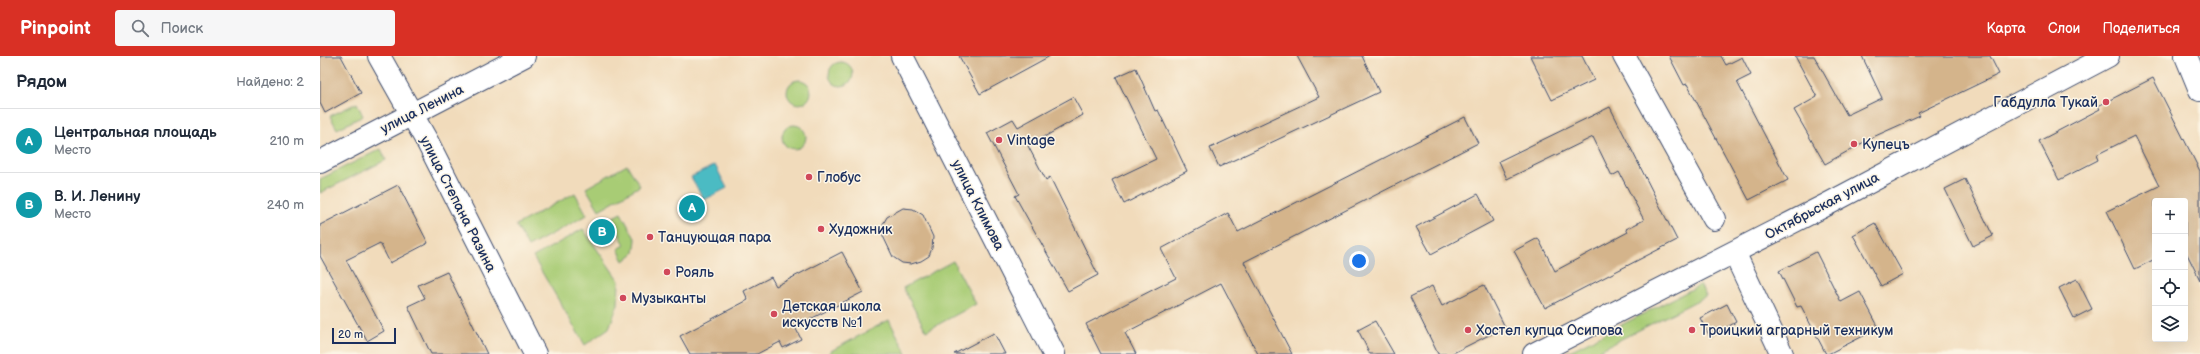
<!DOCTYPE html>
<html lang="ru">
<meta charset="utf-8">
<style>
:root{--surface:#fff;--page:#f6f6f7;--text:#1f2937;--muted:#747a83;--line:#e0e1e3;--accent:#d93025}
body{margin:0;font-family:"Balsamiq Sans",sans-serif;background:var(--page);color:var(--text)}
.controls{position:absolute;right:12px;bottom:12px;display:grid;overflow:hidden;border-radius:4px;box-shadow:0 4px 16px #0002}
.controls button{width:36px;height:36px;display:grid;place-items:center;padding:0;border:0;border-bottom:1px solid var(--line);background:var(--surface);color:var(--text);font:20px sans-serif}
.scale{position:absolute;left:12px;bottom:10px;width:64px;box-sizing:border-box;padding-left:4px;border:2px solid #1b2f5e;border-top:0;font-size:11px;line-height:14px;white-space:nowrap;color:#1b2f5e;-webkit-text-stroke:3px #fcf5e5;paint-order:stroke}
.you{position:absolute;left:1039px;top:205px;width:14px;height:14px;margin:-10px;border:3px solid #fff;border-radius:50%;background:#1a73e8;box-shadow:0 0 0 6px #1a73e833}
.badge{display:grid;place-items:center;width:26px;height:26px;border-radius:50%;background:var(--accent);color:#fff;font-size:13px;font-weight:700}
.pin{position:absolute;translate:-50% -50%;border:2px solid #fff;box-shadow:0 1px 4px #0006}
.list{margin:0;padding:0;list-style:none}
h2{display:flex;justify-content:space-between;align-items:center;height:52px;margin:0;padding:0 16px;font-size:17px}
h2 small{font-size:13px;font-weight:400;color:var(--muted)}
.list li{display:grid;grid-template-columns:26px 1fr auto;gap:12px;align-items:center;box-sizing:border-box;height:64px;padding:0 16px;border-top:1px solid var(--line)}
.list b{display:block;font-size:15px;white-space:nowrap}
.list p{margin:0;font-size:13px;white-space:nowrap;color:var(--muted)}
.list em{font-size:13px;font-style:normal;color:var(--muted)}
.icon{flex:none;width:22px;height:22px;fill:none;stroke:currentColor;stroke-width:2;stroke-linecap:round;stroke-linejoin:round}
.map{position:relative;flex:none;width:1880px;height:298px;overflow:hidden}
header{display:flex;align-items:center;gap:24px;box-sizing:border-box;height:56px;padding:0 20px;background:var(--accent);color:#fff}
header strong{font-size:19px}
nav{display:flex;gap:22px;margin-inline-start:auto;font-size:14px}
.search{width:280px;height:36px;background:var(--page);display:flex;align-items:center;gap:10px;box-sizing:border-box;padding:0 14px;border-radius:4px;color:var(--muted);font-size:15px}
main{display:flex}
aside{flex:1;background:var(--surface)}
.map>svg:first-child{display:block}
.green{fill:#a8cc75;stroke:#627e6a}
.water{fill:#4cbbc3;stroke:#347590}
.building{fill:#d4b48b}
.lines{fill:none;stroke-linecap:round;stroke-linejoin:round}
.minor-casing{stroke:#3b496c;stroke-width:24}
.minor{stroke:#fff;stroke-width:22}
.poi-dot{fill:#d1495b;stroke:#fcf5e5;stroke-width:1.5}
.labels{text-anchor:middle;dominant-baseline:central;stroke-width:3;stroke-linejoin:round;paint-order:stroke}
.poi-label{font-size:14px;fill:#1b2f5e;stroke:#fcf5e5;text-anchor:start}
.street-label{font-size:14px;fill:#1b2f5e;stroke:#fcf5e5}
</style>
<header>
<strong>Pinpoint</strong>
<div class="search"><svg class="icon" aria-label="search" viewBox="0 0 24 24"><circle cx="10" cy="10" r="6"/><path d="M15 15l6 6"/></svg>Поиск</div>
<nav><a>Карта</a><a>Слои</a><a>Поделиться</a></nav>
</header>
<main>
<aside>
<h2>Рядом<small>Найдено: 2</small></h2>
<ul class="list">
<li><span class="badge" style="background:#0f9aa8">A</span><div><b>Центральная площадь</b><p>Место</p></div><em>210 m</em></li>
<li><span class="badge" style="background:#0f9aa8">B</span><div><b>В. И. Ленину</b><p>Место</p></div><em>240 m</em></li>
</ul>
</aside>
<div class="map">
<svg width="1880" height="298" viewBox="0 0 1880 298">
<rect width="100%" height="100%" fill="#fcf5e5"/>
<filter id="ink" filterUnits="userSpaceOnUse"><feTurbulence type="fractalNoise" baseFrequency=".025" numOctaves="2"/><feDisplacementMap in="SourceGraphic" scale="8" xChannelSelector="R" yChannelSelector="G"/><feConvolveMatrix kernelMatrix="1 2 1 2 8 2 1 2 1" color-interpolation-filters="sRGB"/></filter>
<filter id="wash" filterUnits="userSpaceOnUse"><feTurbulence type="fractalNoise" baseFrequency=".012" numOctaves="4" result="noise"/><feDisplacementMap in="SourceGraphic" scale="16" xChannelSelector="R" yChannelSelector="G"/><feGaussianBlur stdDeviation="0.9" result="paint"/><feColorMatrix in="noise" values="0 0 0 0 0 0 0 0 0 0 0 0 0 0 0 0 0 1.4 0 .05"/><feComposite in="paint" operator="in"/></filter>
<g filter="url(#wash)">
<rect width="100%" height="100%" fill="#f1dbbb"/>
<path class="green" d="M509 18a12 12 0 1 1 24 0a12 12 0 1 1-24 0Z
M467 36a12 12 0 1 1 24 0a12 12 0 1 1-24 0Z
M37,47L43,60L17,73L10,60Z
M462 81a12 12 0 1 1 24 0a12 12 0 1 1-24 0Z
M61,93L66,104L0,137V123Z
M307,109L320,130L279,154L266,132Z
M255,137L267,159L208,191L196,169Z
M301,157L316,184L314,197L304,205L298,193L305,189L291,162Z
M263,173L299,225L298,248L289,272L265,289L213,201Z
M633,205L656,248L606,275L583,232Z
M1380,229L1386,240L1272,298H1244Z
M569,264L587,298H510L509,296Z"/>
<path class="water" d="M395,109L407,132L384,144L371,121Z"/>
<g id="blocks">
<path class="building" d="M0,0H21L41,37L5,57L0,47Z
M639,0H730L660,38Z
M977,0H1042L1059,36L899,111L890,92L999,41Z
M1210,0H1262L1274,24L1232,44Z
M1349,0H1401L1406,9L1422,1L1431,19L1417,26L1468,124L1429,144L1367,28L1364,29Z
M1475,0H1494L1527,59L1562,42L1542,0H1670L1679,18L1598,57L1600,60L1553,81L1505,108L1474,54L1497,41Z
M816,12L835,55L838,54L867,115L804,148L792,124L836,103L796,21Z
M1833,22L1880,115V224L1865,194V145H1835V203L1815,213L1787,155L1839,130L1814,80L1776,99L1778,104L1739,124L1719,85L1780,53L1778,50Z
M753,41L763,59L708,90L726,124L730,121L778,219L748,235L695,140L699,138L667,77L693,63L698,71Z
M1290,51L1357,184L1225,252L1194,195L1218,182L1235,215L1308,176L1306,173L1324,164L1299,116L1292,120L1273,81L1187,123L1179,105Z
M1145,61L1158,87L924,206L972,298H938L901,227L805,277L816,298H781L766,268L856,222L841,193L908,157L918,176Z
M1645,123L1673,180L1653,190L1625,133Z
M78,129L108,187L70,207L60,187L26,204L64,275L47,285L0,200V169Z
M1158,138L1173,165L1111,198L1096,171Z
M583,152L593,153L603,159L613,181L612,192L609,200L601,205L591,208L582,207L573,201L563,180V168L567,161Z
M1555,167L1583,218L1561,230L1533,179Z
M522,196L543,236L475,271L481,283L463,292L460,286L437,298H370L360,280L428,244L424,235L451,221L456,230Z
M1496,196L1521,246L1540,236L1559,272L1508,298H1506L1481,250L1477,251L1459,215Z
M127,216L152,267L167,298H111L88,250L105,242L98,229Z
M1757,223L1772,253L1754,262L1739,232Z
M1164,229L1185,271L1131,298H1118L1090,241L1112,230L1122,250Z
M1407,248L1416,266L1390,281L1380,262Z
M1055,265L1074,298H1050L1038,274Z
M674,277L685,298H634Z"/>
</g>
</g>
<g filter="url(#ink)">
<use href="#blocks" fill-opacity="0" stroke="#3b496c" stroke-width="1"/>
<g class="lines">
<g class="minor-casing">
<path id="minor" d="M59,0L108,87L215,298
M582,0L734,298
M1304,0L1394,163
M1866,0L1880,34
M0,106L204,0
M1414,196L1462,298
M1214,298L1506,149L1788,0"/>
</g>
<use href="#minor" class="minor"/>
</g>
</g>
<g class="poi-dot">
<circle cx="1786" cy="46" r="4"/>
<circle cx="679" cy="84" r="4"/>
<circle cx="1534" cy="88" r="4"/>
<circle cx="489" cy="121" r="4"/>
<circle cx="501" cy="173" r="4"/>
<circle cx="330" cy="181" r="4"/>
<circle cx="347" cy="216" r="4"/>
<circle cx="303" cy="242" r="4"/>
<circle cx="454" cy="258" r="4"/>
<circle cx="1148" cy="274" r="4"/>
<circle cx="1372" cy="274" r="4"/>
</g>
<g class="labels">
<g class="poi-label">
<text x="1778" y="46" text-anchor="end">Габдулла Тукай</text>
<text x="687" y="84">Vintage</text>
<text x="1542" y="88">Купецъ</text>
<text x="497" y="121">Глобус</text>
<text x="509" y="173">Художник</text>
<text x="338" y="181">Танцующая пара</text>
<text x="355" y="216">Рояль</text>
<text x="311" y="242">Музыканты</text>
<text x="462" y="250">Детская школа<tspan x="462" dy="16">искусств №1</tspan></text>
<text x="1156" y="274">Хостел купца Осипова</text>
<text x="1380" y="274">Троицкий аграрный техникум</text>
</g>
<g class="street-label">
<text transform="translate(102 53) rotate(-27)">улица Ленина</text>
<text transform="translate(138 148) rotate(63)">улица Степана Разина</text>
<text transform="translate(658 149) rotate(63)">улица Климова</text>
<text transform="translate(1502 150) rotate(-28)">Октябрьская улица</text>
</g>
</g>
</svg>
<div class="controls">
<button>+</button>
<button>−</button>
<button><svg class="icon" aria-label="locate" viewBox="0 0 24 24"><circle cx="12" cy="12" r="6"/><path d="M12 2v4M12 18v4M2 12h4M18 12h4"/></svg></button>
<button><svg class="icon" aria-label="layers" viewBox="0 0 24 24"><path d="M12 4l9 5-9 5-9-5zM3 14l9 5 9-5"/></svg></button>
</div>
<div class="scale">20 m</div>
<div class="you"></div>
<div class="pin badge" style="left:372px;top:152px;background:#0f9aa8">A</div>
<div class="pin badge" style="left:282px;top:176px;background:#0f9aa8">B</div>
</div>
</main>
